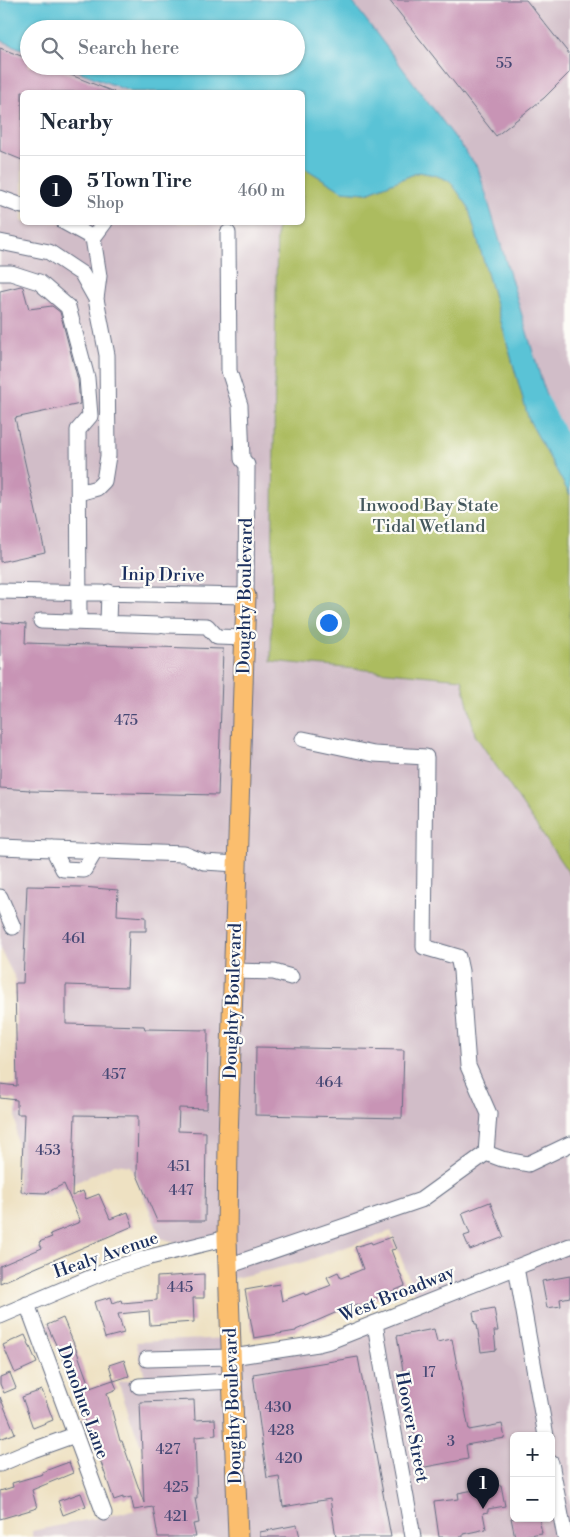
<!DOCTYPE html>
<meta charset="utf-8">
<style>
:root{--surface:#fff;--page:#f6f6f7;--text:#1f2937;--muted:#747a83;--line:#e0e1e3;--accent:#111827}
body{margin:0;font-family:"Libre Bodoni",serif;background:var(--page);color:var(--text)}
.controls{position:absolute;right:15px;bottom:15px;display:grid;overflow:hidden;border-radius:8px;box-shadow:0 1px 4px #0004}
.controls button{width:45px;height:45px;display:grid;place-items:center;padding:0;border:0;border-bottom:1px solid var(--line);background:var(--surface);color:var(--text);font:25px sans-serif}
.you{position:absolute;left:328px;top:622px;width:18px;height:18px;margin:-12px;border:4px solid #fff;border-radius:50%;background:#1a73e8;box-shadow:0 0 0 8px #1a73e833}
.badge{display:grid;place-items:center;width:32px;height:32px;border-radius:50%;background:var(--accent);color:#fff;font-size:16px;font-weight:700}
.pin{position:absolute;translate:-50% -41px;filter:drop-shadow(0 1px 2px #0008)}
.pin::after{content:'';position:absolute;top:26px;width:18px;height:15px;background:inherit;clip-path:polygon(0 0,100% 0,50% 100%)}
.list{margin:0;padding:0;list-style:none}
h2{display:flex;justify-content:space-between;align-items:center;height:65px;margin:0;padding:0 20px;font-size:21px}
h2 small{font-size:16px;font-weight:400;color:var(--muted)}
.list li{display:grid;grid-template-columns:32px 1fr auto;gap:15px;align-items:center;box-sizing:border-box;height:70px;padding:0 20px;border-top:1px solid var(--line)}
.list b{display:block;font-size:19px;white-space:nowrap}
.list p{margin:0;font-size:16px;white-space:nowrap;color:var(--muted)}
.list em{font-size:16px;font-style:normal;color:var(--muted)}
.icon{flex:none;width:28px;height:28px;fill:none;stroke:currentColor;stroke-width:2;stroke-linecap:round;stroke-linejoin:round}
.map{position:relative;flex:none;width:570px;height:1537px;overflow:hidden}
.search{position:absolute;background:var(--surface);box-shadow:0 1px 4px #0004;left:20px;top:20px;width:285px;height:55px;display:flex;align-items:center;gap:12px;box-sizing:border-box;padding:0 18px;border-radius:28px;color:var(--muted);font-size:19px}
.panel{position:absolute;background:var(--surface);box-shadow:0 1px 4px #0004;left:20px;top:90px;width:285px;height:135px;border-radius:8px}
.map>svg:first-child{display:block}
.industrial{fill:#d1bdc8;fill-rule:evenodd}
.green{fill:#acbc5f;stroke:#64765e}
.water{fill:#5ac3d6;stroke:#3a799a}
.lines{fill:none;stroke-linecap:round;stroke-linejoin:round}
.stream{stroke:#5ac3d6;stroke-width:4}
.building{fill:#c894b5}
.minor-casing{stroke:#656d81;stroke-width:17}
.major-casing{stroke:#656d81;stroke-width:21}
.minor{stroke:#fff;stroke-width:15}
.major{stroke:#fbbe6e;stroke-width:19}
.labels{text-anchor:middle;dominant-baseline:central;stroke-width:4.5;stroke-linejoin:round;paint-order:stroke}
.number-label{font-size:15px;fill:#464874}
.park-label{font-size:18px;fill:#46595e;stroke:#fdfcf7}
.street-label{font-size:18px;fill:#1b2f5e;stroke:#fdfcf7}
</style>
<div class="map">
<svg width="570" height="1537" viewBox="0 0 570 1537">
<rect width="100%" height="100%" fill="#fdfcf7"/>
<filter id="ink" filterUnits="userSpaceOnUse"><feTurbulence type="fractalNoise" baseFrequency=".02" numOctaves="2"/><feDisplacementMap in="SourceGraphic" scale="10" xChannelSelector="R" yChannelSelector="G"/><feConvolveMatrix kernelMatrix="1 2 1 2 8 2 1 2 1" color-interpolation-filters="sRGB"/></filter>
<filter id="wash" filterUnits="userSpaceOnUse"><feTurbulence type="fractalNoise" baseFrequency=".0096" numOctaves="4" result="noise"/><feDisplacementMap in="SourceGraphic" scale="20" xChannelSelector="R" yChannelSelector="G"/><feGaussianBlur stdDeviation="1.12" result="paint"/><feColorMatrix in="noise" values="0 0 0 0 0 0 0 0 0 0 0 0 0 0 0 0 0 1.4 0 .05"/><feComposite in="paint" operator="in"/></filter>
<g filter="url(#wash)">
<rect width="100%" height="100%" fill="#eee1c2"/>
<path class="industrial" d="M351,0H570V444L550,409L478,168Z
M0,40L29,52V66H65L131,92H22V222L277,223L271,661L462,679L475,735L570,875V1537H32V1531L162,1505L118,1382L145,1377L136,1342L229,1338L230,1351L319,1337L418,1303L391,1231L304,1262L226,1280L225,1243L194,1248L161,1238L131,1166L115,1164L48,1196L18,1194L16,1115V980L0,949ZM514,1436H551V1518H514Z"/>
<path class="green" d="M303,167L342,191L367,193L419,172L435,175L450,181L468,206L529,420L570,495V875L475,735L462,679L271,661L277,223L302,222Z"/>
<path class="water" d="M0,0H351L478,168L550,409L570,446V495L529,420L468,206L450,181L435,175L419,172L367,193L342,191L303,167L302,92H131L65,66H296V29H29V52L0,40Z"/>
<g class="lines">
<path class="stream" d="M546,398L570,445"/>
</g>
<g id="blocks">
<path class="building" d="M389,0H526L570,55V72L544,98L496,136Z
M0,48L29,59V66H48L114,92H22V160L0,151Z
M21,286L23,287L29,309L52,306L60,312L78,380L80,404L15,418L45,552L0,562V291Z
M0,622L26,624L25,643L223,649L218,795L29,791L30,790L0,788Z
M27,886L82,887L118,890L117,915L146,917V931H129L127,987L66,985V1024L144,1026L145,1029L208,1030L207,1109L179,1108L178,1131L206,1132L205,1221H157L137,1175L138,1116L75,1115L72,1196L83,1191L86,1199L99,1194L110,1219L128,1212L133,1226L0,1283V1266L42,1248L39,1242L52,1237L50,1234L80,1222L64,1184L46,1193L21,1192L24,1114H17V1100L0,1098V1084L17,1086L15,983H23Z
M256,1047L404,1050L402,1118L255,1115Z
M490,1202L504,1237L470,1250L464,1236L470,1234L462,1213Z
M391,1237L396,1249L391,1250L405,1286L358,1306L357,1304L335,1313L296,1330V1331L254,1338L245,1290L279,1284L282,1301L304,1293L305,1295L308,1294L329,1286L331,1285L327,1277L338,1272L341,1278L363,1269L355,1247L371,1242L372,1244Z
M204,1274V1298H193L194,1322L150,1325L149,1311L118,1314L124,1333L105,1338L94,1302L111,1297L113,1303L121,1300L122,1303L157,1300V1277Z
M570,1276V1297L560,1299L561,1306L547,1308L542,1281Z
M494,1308L498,1331H494L496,1350L481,1352L477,1324H475L473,1312Z
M63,1318L76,1349L90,1388L113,1380L117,1389L107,1393L120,1441H122L144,1503L140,1402L194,1400L195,1420L215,1419L216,1435L195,1437L197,1498H195L199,1523L193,1524L196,1537H158L153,1507L134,1510L131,1497L123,1499V1497L114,1500L94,1442L93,1443L81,1412L77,1397L62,1355L61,1356L47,1325Z
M434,1329L437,1342L452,1339L469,1430L502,1424L505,1438L466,1445L468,1459L420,1468L397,1336Z
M25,1335L37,1363L15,1373L3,1345Z
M358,1357L391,1537H336L330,1499L283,1507L279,1476L267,1478L253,1374Z
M124,1360L129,1376L114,1381L109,1365Z
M10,1373L16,1388L4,1393L0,1384V1377Z
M42,1390L53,1420L33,1428L22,1397Z
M0,1397L15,1433L0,1439Z
M69,1462L73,1473L32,1490L37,1508L0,1519V1491L13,1487L12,1483L43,1474L42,1472Z
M501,1485L505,1506L488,1509V1512L483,1513L486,1529L463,1534V1537H439L434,1502L459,1499L458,1493Z
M81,1493L86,1506L63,1515L58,1501Z
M511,1518H539L542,1533L515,1537Z
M297,1525L300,1537H260V1532Z"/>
</g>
</g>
<g filter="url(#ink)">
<use href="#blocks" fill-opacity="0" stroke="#656d81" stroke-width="1"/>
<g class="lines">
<g class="minor-casing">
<path id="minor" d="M0,198L22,206
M64,222L93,238L99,276L96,299
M93,238L105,222
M0,242L49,252L82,274L96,299L107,355L108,456L104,481L97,488L79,493
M0,273H11L39,282L68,307L87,378L90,416L78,430L79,622
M0,591L246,596L247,465L242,459L240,405L229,371L228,233
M41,621L159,625
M108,623L109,592
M165,625L207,626L217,637L245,638
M303,739L374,754L426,757L424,947L458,957L461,971L468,1066L489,1114L486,1153
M0,847L184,854L204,862L237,864
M53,849L63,869L84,870L96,850
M0,897L13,927
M234,971L274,972L291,977
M228,1266L421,1200L486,1153L502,1159L528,1164L570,1144
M516,1267L546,1436
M27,1304L104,1513
M0,1316L111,1269L150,1257L227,1238
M375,1323C386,1395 401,1466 413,1537
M147,1359L232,1357L318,1344L330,1341L570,1246
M139,1386L232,1381
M551,1463L565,1537
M0,1464L33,1450L75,1435"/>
</g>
<g class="major-casing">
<path id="major" d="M238,1537L227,1238L228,1139L246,596"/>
</g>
<use href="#minor" class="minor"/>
<use href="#major" class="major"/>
</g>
</g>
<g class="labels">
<g class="number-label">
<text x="504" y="63">55</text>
<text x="126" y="720">475</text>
<text x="74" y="938">461</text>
<text x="114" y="1074">457</text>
<text x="329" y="1082">464</text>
<text x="48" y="1150">453</text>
<text x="179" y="1166">451</text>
<text x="181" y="1190">447</text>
<text x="180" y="1287">445</text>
<text x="429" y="1372">17</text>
<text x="278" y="1407">430</text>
<text x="281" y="1430">428</text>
<text x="451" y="1441">3</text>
<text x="168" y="1449">427</text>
<text x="289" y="1458">420</text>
<text x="176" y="1487">425</text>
<text x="176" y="1516">421</text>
</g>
<g class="park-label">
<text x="429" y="505">Inwood Bay State<tspan x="429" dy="21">Tidal Wetland</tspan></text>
</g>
<g class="street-label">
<text transform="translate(163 575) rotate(1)">Inip Drive</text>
<text transform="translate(245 596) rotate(-89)">Doughty Boulevard</text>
<text transform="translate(233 1001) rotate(-88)">Doughty Boulevard</text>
<text transform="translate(106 1255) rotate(-19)">Healy Avenue</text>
<text transform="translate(397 1294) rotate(-22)">West Broadway</text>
<text transform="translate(83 1402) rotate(70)">Donohue Lane</text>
<text transform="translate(233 1406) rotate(-92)">Doughty Boulevard</text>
<text transform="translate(412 1427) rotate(79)">Hoover Street</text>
</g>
</g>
</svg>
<div class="controls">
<button>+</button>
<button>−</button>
</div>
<div class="you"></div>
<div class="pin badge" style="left:483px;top:1509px">1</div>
<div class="search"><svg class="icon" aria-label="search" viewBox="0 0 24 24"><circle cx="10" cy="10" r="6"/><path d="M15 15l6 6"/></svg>Search here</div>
<section class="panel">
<h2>Nearby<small></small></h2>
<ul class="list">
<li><span class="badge">1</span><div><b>5 Town Tire</b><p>Shop</p></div><em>460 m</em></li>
</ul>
</section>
</div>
